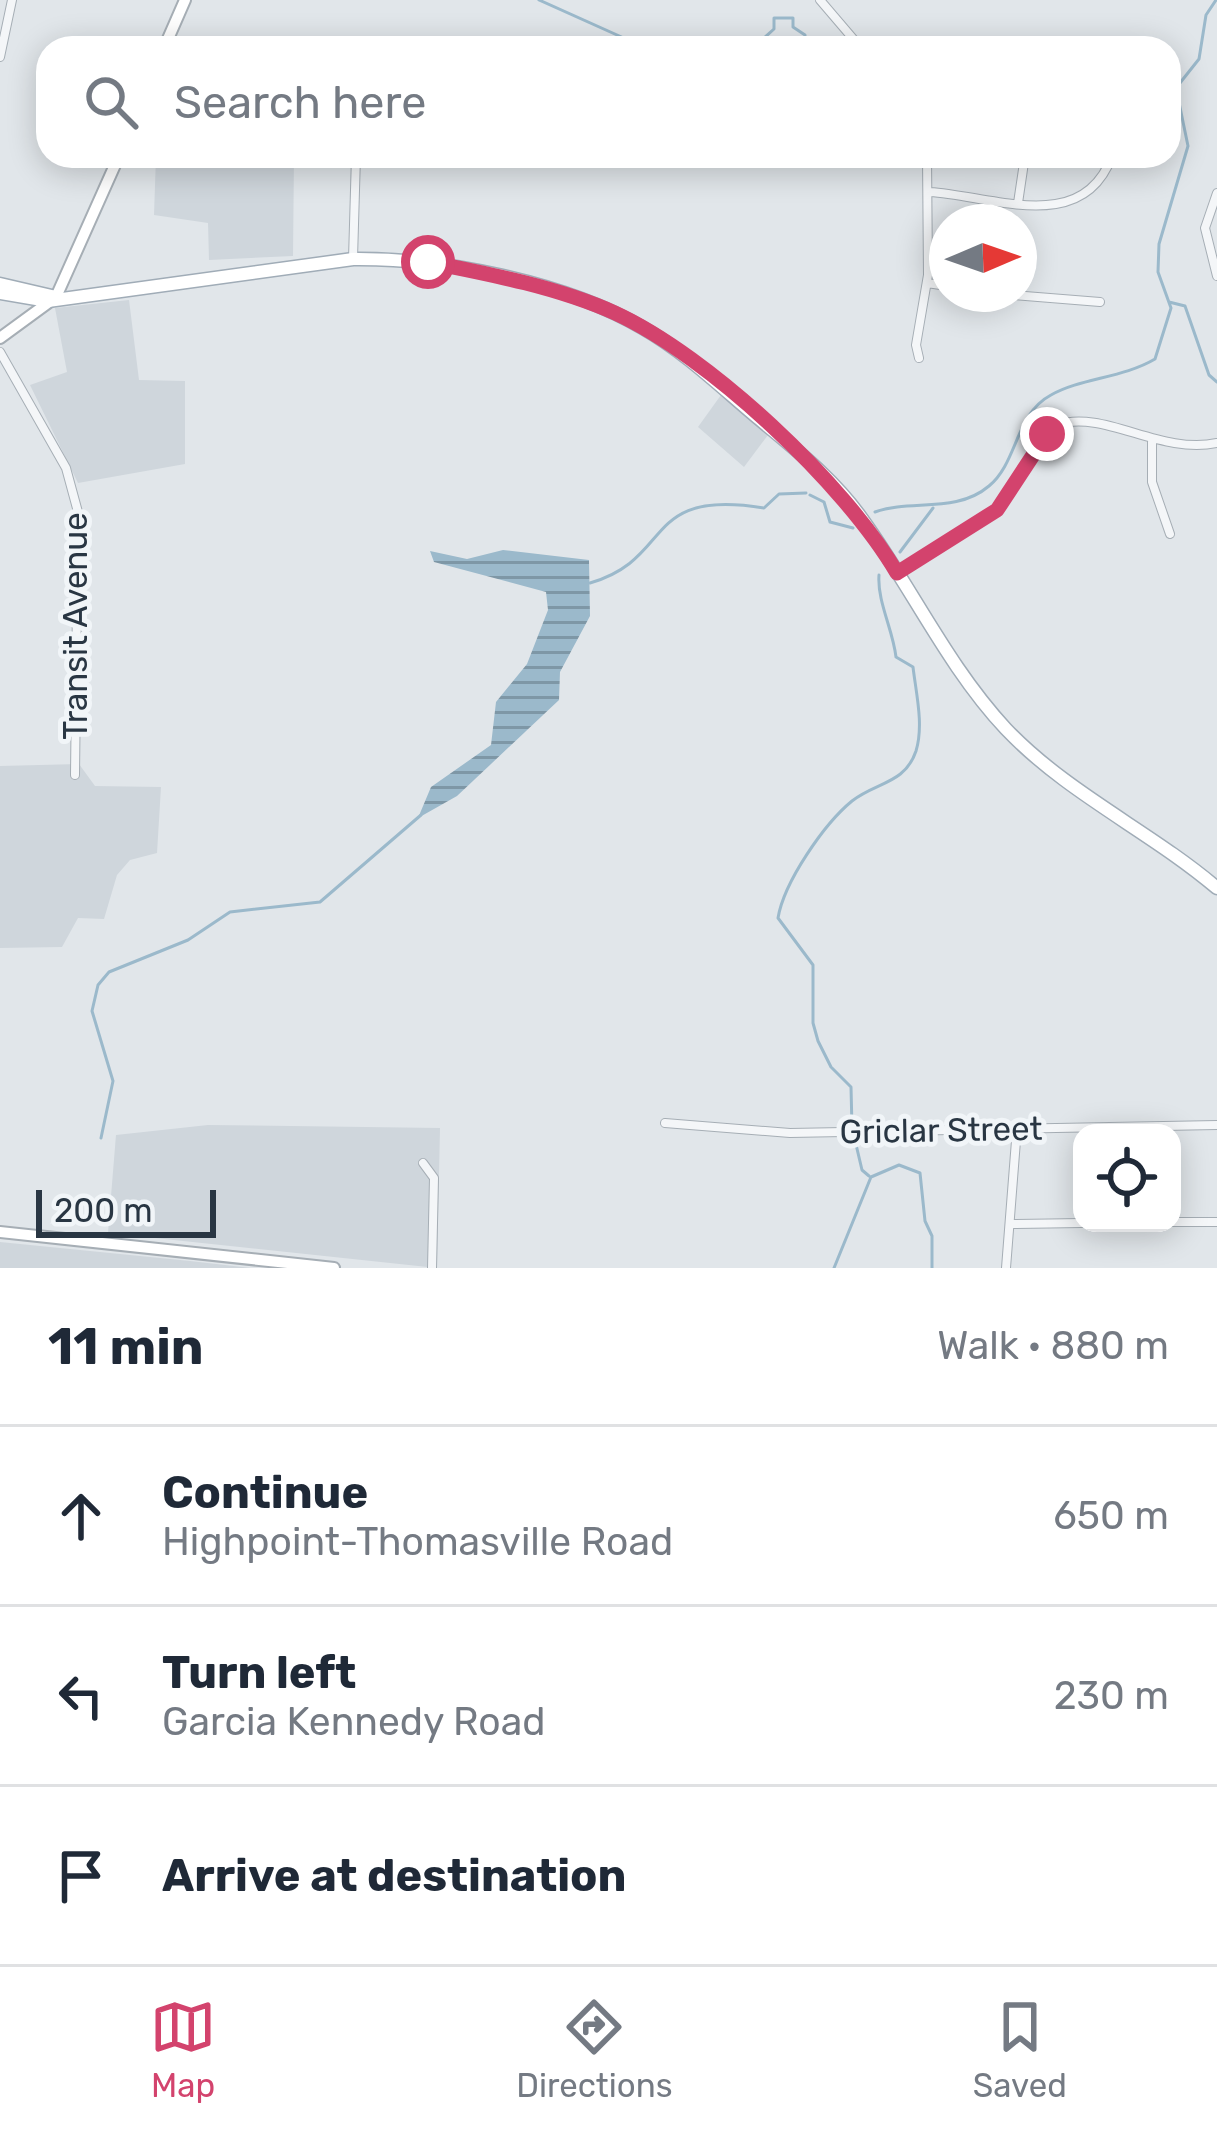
<!DOCTYPE html>
<meta charset="utf-8">
<style>
:root{--surface:#fff;--page:#f6f6f7;--text:#1f2937;--muted:#747a83;--line:#e0e1e3;--accent:#d3436d}
body{margin:0;font-family:Rubik,sans-serif;background:var(--page);color:var(--text)}
.controls{position:absolute;right:36px;bottom:36px;display:grid;overflow:hidden;border-radius:24px;box-shadow:0 6px 30px #0003}
.controls button{width:108px;height:108px;display:grid;place-items:center;padding:0;border:0;border-bottom:3px solid var(--line);background:var(--surface);color:var(--text);font:60px sans-serif}
.compass{position:absolute;left:929px;top:204px;width:108px;height:108px;border-radius:50%;background:var(--surface);box-shadow:0 6px 30px #0003;rotate:88deg}
.scale{position:absolute;left:36px;bottom:30px;width:180px;box-sizing:border-box;padding-left:12px;border:6px solid #293643;border-top:0;font-size:33px;line-height:42px;white-space:nowrap;color:#293643;-webkit-text-stroke:9px #f1f5f8;paint-order:stroke}
.stop{position:absolute;width:36px;height:36px;margin:-27px;border:9px solid #d3436d;border-radius:50%;background:#fff}
.stop.end{background:#d3436d;border-color:#fff;box-shadow:0 3px 12px #0008}
.list{margin:0;padding:0;list-style:none}
h2{display:flex;justify-content:space-between;align-items:center;height:156px;margin:0;padding:0 48px;font-size:51px}
h2 small{font-size:39px;font-weight:400;color:var(--muted)}
.list li{display:grid;grid-template-columns:78px 1fr auto;gap:36px;align-items:center;box-sizing:border-box;height:180px;padding:0 48px;border-top:3px solid var(--line)}
.list b{display:block;font-size:45px;white-space:nowrap}
.list p{margin:0;font-size:39px;white-space:nowrap;color:var(--muted)}
.list em{font-size:39px;font-style:normal;color:var(--muted)}
.icon{flex:none;width:66px;height:66px;fill:none;stroke:currentColor;stroke-width:2;stroke-linecap:round;stroke-linejoin:round}
.map{position:relative;flex:none;width:1217px;height:1268px;overflow:hidden}
.search{position:absolute;background:var(--surface);box-shadow:0 6px 30px #0003;left:36px;right:36px;top:36px;height:132px;display:flex;align-items:center;gap:30px;box-sizing:border-box;padding:0 42px;border-radius:36px;color:var(--muted);font-size:45px}
.sheet{height:696px;background:var(--surface)}
nav{display:flex;justify-content:space-around;align-items:center;box-sizing:border-box;height:168px;border-top:3px solid var(--line);background:var(--surface);font-size:33px;color:var(--muted)}
nav a{display:grid;justify-items:center;gap:6px}
nav .on{color:var(--accent)}
.map>svg:first-child{display:block}
.built{fill:#cfd6dc}
.water{fill:url(#water-rules)}
.lines{fill:none;stroke-linecap:round;stroke-linejoin:round}
.stream{stroke:#9bb9cb;stroke-width:3}
.street-casing{stroke:#a6aeb5;stroke-width:10}
.secondary-casing{stroke:#a6aeb5;stroke-width:14}
.primary-casing{stroke:#a0acb7;stroke-width:15}
.street{stroke:#f4f6f8;stroke-width:8}
.secondary{stroke:#fff;stroke-width:10}
.primary{stroke:#fff;stroke-width:12}
.route{stroke:#d3436d;stroke-width:15}
.labels{text-anchor:middle;dominant-baseline:central;stroke-width:10;stroke-linejoin:round;paint-order:stroke}
.street-label{font-size:33px;fill:#293643;stroke:#f1f5f8}
</style>
<div class="map">
<svg width="1217" height="1268" viewBox="0 0 1217 1268">
<defs>
<pattern id="water-rules" width="6" height="5" patternUnits="userSpaceOnUse" patternTransform="scale(3)"><rect width="6" height="5" fill="#9bb9cb"/><path d="M0 2.5h6" fill="none" stroke="#7e97a6"/></pattern>
</defs>
<rect width="100%" height="100%" fill="#e1e6ea"/>
<path class="built" d="M156,156H294L293,256L209,260L208,223L154,215Z
M129,300L139,380L185,381V464L78,483L30,385L67,372L55,308Z
M721,395L768,435L744,467L698,427Z
M79,764L95,786L161,787L157,853L130,860L117,875L104,919L78,918L62,947L0,948V766Z
M208,1125L440,1128L437,1268L108,1233L116,1135Z
M0,1242L190,1261L251,1268H0Z"/>
<path class="water" d="M503,550L589,560L590,616L560,672L559,700L457,796L418,818L431,787L491,745L496,702L527,664L548,610L546,592L434,562L430,551L467,559Z"/>
<g class="lines">
<path class="stream" d="M539,0L646,48
M753,48L774,29V18H793V27L805,35V48
M1169,302L1185,306L1209,375L1217,382
M810,495L824,502L830,522L853,528
M875,512C911,499 956,514 989,486C1018,462 1015,414 1051,395C1081,378 1123,378 1155,359L1171,308L1158,272L1159,244L1188,146L1176,88L1199,59L1206,15L1216,0
M900,552L933,508
M590,583C676,558 640,488 764,508L779,494L806,493
M852,1128L851,1087L831,1067L818,1041L813,1023V965L778,918C784,882 824,824 852,801C876,782 905,784 916,751C924,725 916,693 913,667L896,657C893,630 877,601 879,575
M854,1136L862,1170L869,1176
M101,1138L113,1081L92,1011L98,985L109,972L188,940L230,912L320,902L421,815
M871,1177L899,1165L920,1173L925,1221L932,1236V1268
M834,1268L871,1177"/>
<g class="street-casing">
<path id="street" d="M820,0L861,48
M0,57L12,0
M930,192C993,196 1083,236 1112,156
M1217,193L1205,228L1217,276
M1018,203L1025,156
M353,259L356,156
M927,283L947,286
M1002,294L1100,302
M0,352L66,468L78,512L75,775
M919,358L916,345L928,275L927,156
M1152,442V482L1170,534
M898,573L997,510L1056,425C1105,409 1159,455 1217,443
M665,1123L790,1133L1217,1125
M423,1163L434,1178L432,1268
M1172,1222H1217
M1010,1224L1082,1223
M1006,1268L1017,1128"/>
</g>
<g class="secondary-casing">
<path id="secondary" d="M164,48L185,0
M0,338L56,297L119,156
M0,1232L334,1268"/>
</g>
<g class="primary-casing">
<path id="primary" d="M0,284L56,297
M0,293L48,301L353,259C442,258 565,282 643,328C685,352 721,387 758,418C795,449 834,479 862,519C912,588 948,667 1006,729C1068,794 1150,831 1217,888"/>
</g>
<use href="#street" class="street"/>
<use href="#secondary" class="secondary"/>
<use href="#primary" class="primary"/>
</g>
<g class="lines">
<path class="route" d="M428,262C489,274 557,287 615,313C709,356 845,484 897,573L997,510L1047,434"/>
</g>
<g class="labels">
<g class="street-label">
<text transform="translate(75 626) rotate(-90)">Transit Avenue</text>
<text transform="translate(941 1130) rotate(-1)">Griclar Street</text>
</g>
</g>
</svg>
<div class="controls">
<button><svg class="icon" aria-label="locate" viewBox="0 0 24 24"><circle cx="12" cy="12" r="6"/><path d="M12 2v4M12 18v4M2 12h4M18 12h4"/></svg></button>
</div>
<svg class="compass" viewBox="-18 -18 36 36"><path d="M0-13l5 13h-10z" fill="#e53935"/><path d="M0 13l5-13h-10z" fill="#747a83"/></svg>
<div class="scale">200 m</div>
<div class="stop" style="left:428px;top:262px"></div>
<div class="stop end" style="left:1047px;top:434px"></div>
<div class="search"><svg class="icon" aria-label="search" viewBox="0 0 24 24"><circle cx="10" cy="10" r="6"/><path d="M15 15l6 6"/></svg>Search here</div>
</div>
<section class="sheet">
<h2>11 min<small>Walk · 880 m</small></h2>
<ul class="list">
<li><svg class="icon" aria-label="ahead" viewBox="0 0 24 24"><path d="M12 20V5M6 11l6-6 6 6"/></svg><div><b>Continue</b><p>Highpoint-Thomasville Road</p></div><em>650 m</em></li>
<li><svg class="icon" aria-label="left" viewBox="0 0 24 24"><path d="M17 20v-9H6M10 6l-5 5 5 5"/></svg><div><b>Turn left</b><p>Garcia Kennedy Road</p></div><em>230 m</em></li>
<li><svg class="icon" aria-label="arrive" viewBox="0 0 24 24"><path d="M6 21V4h12l-3 4 3 4H6"/></svg><div><b>Arrive at destination</b></div></li>
</ul>
</section>
<nav>
<a class="on"><svg class="icon" aria-label="map" viewBox="0 0 24 24"><path d="M3 6l6-2 6 2 6-2v14l-6 2-6-2-6 2zM9 4v14M15 6v14"/></svg>Map</a>
<a><svg class="icon" aria-label="directions" viewBox="0 0 24 24"><path d="M12 3l9 9-9 9-9-9zM9 14v-3h6M13 9l2 2-2 2"/></svg>Directions</a>
<a><svg class="icon" aria-label="saved" viewBox="0 0 24 24"><path d="M7 4h10v16l-5-4-5 4z"/></svg>Saved</a>
</nav>
